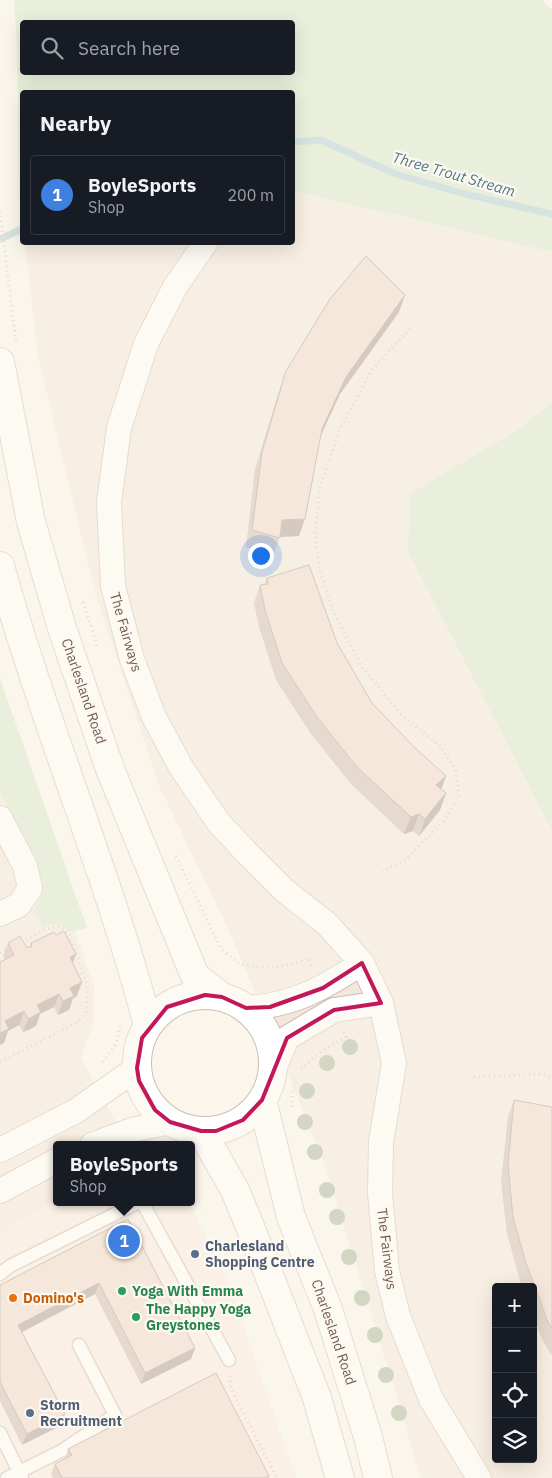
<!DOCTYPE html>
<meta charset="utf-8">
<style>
:root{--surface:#171b24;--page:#20242c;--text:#f1f3f6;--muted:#9ea1a6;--line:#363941;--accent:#b45309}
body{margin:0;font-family:"IBM Plex Sans",sans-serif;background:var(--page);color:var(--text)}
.controls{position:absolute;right:15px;bottom:15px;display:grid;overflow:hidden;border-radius:5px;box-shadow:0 5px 20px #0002}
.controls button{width:45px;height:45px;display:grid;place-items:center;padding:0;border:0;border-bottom:1px solid var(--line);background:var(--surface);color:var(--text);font:25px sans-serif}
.you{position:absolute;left:260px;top:555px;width:18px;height:18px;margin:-12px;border:4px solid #fff;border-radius:50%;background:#1a73e8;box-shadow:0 0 0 8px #1a73e833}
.badge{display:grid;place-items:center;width:32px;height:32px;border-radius:50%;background:var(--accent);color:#fff;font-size:16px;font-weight:700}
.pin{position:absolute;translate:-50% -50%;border:2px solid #fff;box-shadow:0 1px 5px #0006}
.popup{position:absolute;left:53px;top:1141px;width:142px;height:65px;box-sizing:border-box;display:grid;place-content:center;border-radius:5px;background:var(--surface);filter:drop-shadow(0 1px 4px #0005);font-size:16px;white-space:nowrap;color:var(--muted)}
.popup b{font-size:19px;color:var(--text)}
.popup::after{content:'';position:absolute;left:50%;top:100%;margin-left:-10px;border:10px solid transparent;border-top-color:var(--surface)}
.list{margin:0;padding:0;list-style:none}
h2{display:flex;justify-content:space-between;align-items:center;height:65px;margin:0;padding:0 20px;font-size:21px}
h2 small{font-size:16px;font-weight:400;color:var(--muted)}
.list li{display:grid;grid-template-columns:32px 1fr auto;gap:15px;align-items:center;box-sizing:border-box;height:80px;margin:0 10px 10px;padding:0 10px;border:1px solid var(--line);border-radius:5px}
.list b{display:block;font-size:19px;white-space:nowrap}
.list p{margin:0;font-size:16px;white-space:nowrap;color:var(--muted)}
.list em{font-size:16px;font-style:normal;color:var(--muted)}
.icon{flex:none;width:28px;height:28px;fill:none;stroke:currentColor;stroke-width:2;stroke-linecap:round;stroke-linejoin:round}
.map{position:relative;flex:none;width:552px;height:1478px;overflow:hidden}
.search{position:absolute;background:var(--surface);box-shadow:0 5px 20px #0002;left:20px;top:20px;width:275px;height:55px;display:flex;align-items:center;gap:12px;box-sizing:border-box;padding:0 18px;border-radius:5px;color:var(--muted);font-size:19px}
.panel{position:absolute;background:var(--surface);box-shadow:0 5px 20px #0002;left:20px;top:90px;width:275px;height:155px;border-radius:5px}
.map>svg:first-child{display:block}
.residential{fill:#f2e7da;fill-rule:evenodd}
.commercial{fill:#f9e8e1}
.green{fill:#d6e7cb;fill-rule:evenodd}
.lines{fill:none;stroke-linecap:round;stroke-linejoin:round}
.stream{stroke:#a9cdd3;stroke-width:7}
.lane-casing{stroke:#ccbdb2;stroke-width:15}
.street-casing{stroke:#ccbdb2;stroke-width:26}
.secondary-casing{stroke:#cebeb0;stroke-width:30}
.path{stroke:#d2b9a9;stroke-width:3;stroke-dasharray:1 4;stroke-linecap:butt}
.lane{stroke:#fff;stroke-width:12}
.street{stroke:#fff;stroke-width:24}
.secondary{stroke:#fff;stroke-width:28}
.tree{fill:#a1b092}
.wall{fill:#ccb7aa}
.shaded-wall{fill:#a6958b}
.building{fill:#edd5c6;stroke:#a6958b}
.marked{fill:none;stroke:#c2185b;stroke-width:4;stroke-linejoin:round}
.service-dot{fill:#5c6f8a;stroke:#fdf9f2;stroke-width:2}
.leisure-dot{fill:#2e9e5b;stroke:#fdf9f2;stroke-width:2}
.food-dot{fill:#e8710a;stroke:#fdf9f2;stroke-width:2}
.labels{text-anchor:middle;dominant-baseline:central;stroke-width:4.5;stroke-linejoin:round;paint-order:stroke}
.street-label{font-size:14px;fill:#735d51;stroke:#fdf9f2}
.service-label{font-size:14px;font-weight:bold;fill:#4e5e75;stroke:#fdf9f2;text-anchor:start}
.leisure-label{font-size:14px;font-weight:bold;fill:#27864d;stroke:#fdf9f2;text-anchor:start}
.food-label{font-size:14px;font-weight:bold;fill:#c56008;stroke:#fdf9f2;text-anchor:start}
.water-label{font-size:15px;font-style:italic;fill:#4c7a84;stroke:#fdf9f2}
</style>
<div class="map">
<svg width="552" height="1478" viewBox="0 0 552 1478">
<rect width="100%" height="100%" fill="#fbf5eb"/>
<path class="residential" d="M293,191L552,252V402L517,430L409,494L408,552L552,831V1478H420L400,1406L324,1163L232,937L160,788L96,596L38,357L25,243L292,242ZM496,1287H533V1459H496Z
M0,718L94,986L93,1024L81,1058L128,1145H56V1201L0,1233Z"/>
<path class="commercial" d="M56,1201L189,1202L231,1289L296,1478H0V1233Z"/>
<path class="green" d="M14,0H542L552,10V252L293,191L292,92H22V216L19,194L17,44ZM22,22H292V72H22Z
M552,402V831L408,552L409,494L517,430Z
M0,678L87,928L70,932L59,922L43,928L34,910L41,897L43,880L0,791Z"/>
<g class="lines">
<path class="stream" d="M292,142L321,140L393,173L461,193L552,214
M0,239L22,229"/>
<g class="lane-casing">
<path id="lane" d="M142,1202L229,1360
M0,1274L10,1266L139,1202
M0,1433L22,1478
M7,1478L63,1450L115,1415L79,1345"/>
</g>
<g class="street-casing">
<path id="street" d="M206,242L175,287L146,344L119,428L109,502L113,586L132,659L154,717L182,769L219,823L246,852L285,891L327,924L362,963L381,1003L394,1063L381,1142L380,1193L387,1271L398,1316L431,1399L479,1478
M0,818L25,866L30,888L19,905L0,914
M246,1008C292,1006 324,988 362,963
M273,1071L287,1038L334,1010L381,1003
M92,1145L132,1130L170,1122
M0,1150L76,1111L137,1068
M0,1191L56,1161"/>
</g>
<g class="secondary-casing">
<path id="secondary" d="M0,362L31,522L62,628L110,769L195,976L222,997
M0,566C43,721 107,870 148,1025
M137 1063a68 68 0 1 1 136 0a68 68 0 1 1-136 0Z
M262,1100L291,1217L328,1309L368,1437L378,1478
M201,1131L235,1190L253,1234L317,1398L340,1478"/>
</g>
<path class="path" d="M0,211L16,342
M83,602L97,644V648
M176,856L221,949L240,964L267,968L294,964L309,958L312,966
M382,872L405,860L445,820L459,795L455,768L439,745L402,715L362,667L334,613L320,571L315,533L320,486L340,429L373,368L411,328
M0,953L9,948
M0,1062L78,1022L86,1012L88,989L70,934L59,926L44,930L19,943
M103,1062L116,1044L120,1025
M301,1069L325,1049L346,1037L344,1032
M474,1077L543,1074L552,1077
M292,1107V1093L296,1082
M230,1376L231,1387L235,1397L277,1478"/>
<use href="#lane" class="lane"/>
<use href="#street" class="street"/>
<use href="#secondary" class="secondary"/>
</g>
<g class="tree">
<circle cx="350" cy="1047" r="8"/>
<circle cx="327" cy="1063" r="8"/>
<circle cx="307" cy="1091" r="8"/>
<circle cx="305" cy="1122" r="8"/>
<circle cx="315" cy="1152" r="8"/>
<circle cx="327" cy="1190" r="8"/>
<circle cx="337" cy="1217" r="8"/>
<circle cx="349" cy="1257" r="8"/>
<circle cx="362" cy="1298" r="8"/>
<circle cx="375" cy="1335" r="8"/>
<circle cx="386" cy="1375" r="8"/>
<circle cx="399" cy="1413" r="8"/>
</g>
<path class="wall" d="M399,312L340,394L321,435L299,536L280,537L273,555L246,547L255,469L280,388L286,371Z
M267,578L337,643L372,703L414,747L446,776L441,789L446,793L440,810L419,836L413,831L404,834L351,784L311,734L276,680L259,627L254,603L260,585H264Z
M8,943L27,948L29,947L31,943L73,963L77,996L73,998L69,1010L58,1015L54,1007L40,1014L36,1026L29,1030L23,1032L19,1025L8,1031L4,1043L5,959L3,956Z
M514,1100L552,1107V1356L542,1339L533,1316V1287H522L519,1277L507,1234L501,1182L508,1117Z
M128,1219L195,1348L191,1359L141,1384L95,1294L22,1332L60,1426L22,1445L0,1401V1285Z
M68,1449L269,1476V1478H53L51,1475L55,1464L65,1459Z"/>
<path class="shaded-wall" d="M405,295L399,312L340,394L316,446L322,429L346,377Z
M305,519L299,536L275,537L282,520Z
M446,776L440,793L436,785Z
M446,793L440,810L419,836L425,819Z
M419,814L413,831L404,834L411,817Z
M76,954L71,968L70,957Z
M82,982L77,996L73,998L69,1010L58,1015L63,1001L70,988Z
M59,994L54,1007L40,1014L36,1026L23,1032L28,1019L37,1005Z
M24,1011L19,1025L8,1031L4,1043L0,1045V1033L5,1021Z
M99,1283L95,1294L14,1336L18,1325Z
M195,1348L191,1359L141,1384L145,1373Z
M65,1414L60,1426L22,1445L27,1434Z"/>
<path class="building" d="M366,256L405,295L346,377L322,429L305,519L282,520L280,538L252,530L262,452L286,371L330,299Z
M309,565L337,643L372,703L414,747L446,776L436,785L446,793L425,819L419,814L411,817L357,767L317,717L282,663L265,610L260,585L268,584L267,578Z
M64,931L76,954L70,957L82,982L70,988L74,996L63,1001L59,994L37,1005L41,1012L28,1019L24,1011L5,1021L9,1029L0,1033V962L14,955L8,943L20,936L27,948L32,946L31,943L54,932L56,935Z
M514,1100L552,1107V1328L548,1322L525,1260L513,1217L508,1165Z
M128,1219L195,1348L145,1373L99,1283L18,1325L65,1414L27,1434L0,1382V1285Z
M216,1373L269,1476L265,1478H62L55,1464L72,1455L68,1449Z"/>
<path d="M0 0H552V1478H0ZM362,963L381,1003L334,1010L287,1038L262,1100L243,1120L216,1131H201L170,1122L155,1110L139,1081L137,1068L142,1038L167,1007L205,995L222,997L246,1008L270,1007L323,988Z" fill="#fbf5eb" fill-opacity=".55" fill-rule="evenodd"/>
<path class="marked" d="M362,963L381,1003L334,1010L287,1038L262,1100L243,1120L216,1131H201L170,1122L155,1110L139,1081L137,1068L142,1038L167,1007L205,995L222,997L246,1008L270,1007L323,988Z"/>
<g class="service-dot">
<circle cx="195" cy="1254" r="5"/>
<circle cx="30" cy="1413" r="5"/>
</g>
<g class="leisure-dot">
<circle cx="122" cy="1291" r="5"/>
<circle cx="136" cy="1317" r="5"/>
</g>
<circle class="food-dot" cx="13" cy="1298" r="5"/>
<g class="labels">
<g class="street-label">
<text transform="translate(126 632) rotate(74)">The Fairways</text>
<text transform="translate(84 691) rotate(71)">Charlesland Road</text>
<text transform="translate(387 1249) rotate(83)">The Fairways</text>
<text transform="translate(334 1332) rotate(71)">Charlesland Road</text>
</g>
<g class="service-label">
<text x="205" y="1246">Charlesland<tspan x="205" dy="16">Shopping Centre</tspan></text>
<text x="40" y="1405">Storm<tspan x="40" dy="16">Recruitment</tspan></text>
</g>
<g class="leisure-label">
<text x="132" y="1291">Yoga With Emma</text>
<text x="146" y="1309">The Happy Yoga<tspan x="146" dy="16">Greystones</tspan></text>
</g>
<g class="food-label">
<text x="23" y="1298">Domino's</text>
</g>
<g class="water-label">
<text transform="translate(454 174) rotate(16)">Three Trout Stream</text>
</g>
</g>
</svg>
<div class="controls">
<button>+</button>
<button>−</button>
<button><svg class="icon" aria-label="locate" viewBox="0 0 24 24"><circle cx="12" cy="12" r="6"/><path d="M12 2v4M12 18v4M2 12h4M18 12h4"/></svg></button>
<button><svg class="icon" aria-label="layers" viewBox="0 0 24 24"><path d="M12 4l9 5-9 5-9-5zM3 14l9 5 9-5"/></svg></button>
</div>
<div class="you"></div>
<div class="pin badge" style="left:124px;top:1241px;background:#3f7fe0">1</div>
<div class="popup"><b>BoyleSports</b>Shop</div>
<div class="search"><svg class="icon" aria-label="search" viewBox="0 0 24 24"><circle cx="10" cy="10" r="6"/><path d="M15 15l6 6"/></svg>Search here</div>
<section class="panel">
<h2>Nearby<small></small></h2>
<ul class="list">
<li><span class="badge" style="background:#3f7fe0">1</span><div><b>BoyleSports</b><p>Shop</p></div><em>200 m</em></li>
</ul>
</section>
</div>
